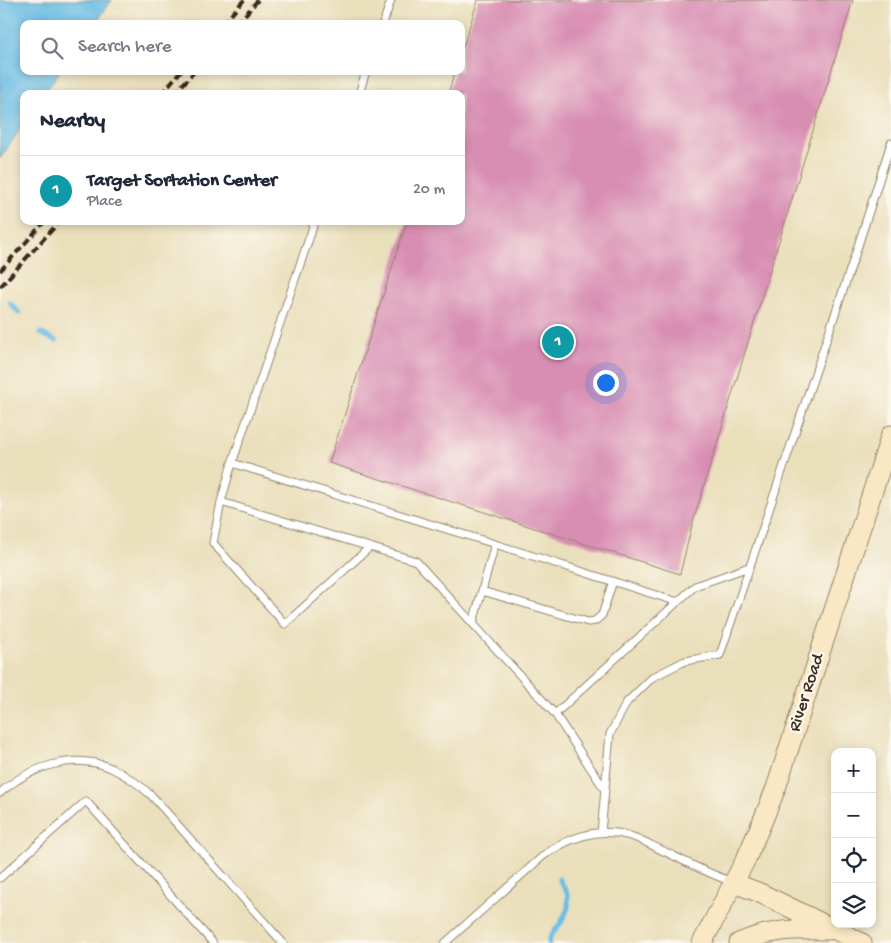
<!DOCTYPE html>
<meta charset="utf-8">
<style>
:root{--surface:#fff;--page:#f2f2f3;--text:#1f2937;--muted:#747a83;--line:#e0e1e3;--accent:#c8321e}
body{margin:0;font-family:"Gochi Hand",sans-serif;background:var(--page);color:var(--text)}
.controls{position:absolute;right:15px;bottom:15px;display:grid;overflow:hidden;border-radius:10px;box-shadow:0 2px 8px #0003}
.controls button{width:45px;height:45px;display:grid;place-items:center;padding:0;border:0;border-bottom:1px solid var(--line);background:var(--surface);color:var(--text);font:25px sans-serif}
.you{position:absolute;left:605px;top:382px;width:18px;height:18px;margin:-12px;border:4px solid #fff;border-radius:50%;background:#1a73e8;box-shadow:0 0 0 8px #1a73e833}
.badge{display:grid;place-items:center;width:32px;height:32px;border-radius:50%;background:var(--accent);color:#fff;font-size:16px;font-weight:700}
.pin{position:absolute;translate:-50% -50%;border:2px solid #fff;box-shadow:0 1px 5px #0006}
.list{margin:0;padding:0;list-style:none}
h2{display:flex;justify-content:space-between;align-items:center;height:65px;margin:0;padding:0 20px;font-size:21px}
h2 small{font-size:16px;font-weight:400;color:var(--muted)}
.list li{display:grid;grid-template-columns:32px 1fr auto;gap:15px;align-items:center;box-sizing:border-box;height:70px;padding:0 20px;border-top:1px solid var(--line)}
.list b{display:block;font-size:19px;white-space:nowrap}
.list p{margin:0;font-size:16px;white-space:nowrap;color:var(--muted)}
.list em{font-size:16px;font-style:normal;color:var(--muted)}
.icon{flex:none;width:28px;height:28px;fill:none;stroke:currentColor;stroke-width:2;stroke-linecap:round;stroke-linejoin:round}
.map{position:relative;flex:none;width:891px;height:943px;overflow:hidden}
.search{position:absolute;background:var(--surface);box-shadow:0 2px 8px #0003;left:20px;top:20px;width:445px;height:55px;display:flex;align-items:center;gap:12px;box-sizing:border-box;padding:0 18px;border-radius:10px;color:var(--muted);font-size:19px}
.panel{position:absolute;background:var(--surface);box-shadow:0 2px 8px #0003;left:20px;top:90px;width:445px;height:135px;border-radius:10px}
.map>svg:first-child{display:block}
.water{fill:#68bce4;stroke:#527381}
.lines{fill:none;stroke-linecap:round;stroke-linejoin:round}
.stream{stroke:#68bce4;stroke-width:5}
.building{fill:#d88db2}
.lane-casing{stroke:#92846c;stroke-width:9}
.secondary-casing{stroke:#92846c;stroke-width:21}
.lane{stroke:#fff;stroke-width:7}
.secondary{stroke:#fae7c3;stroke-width:19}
.rail{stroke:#3b2a1e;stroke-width:4;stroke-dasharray:8 4;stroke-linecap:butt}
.labels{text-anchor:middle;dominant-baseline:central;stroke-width:5;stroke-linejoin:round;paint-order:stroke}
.street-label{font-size:18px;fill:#3b2a1e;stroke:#fbf7ec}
</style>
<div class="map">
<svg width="891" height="943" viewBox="0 0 891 943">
<rect width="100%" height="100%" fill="#fbf7ec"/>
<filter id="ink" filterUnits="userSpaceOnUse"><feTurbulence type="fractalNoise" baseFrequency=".02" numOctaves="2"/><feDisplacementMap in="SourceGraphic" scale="10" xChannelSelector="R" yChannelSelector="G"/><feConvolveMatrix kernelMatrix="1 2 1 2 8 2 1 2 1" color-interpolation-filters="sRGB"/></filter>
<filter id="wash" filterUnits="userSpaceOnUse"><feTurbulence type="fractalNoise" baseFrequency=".0096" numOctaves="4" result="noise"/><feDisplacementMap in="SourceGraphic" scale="20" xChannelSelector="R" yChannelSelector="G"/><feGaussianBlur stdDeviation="1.12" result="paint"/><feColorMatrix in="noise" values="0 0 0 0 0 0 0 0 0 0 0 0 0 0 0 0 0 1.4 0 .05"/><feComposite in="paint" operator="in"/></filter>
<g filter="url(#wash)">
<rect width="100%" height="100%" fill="#eadfbb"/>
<path class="water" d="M0,0H112L95,24H24V71H60L43,94H24V123L0,159Z"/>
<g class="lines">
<path class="stream" d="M10,303L19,313
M40,333L56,341
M549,943L551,935L561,923L568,908V894L559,879"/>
</g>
<g id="blocks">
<path class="building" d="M478,0H853L692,525L680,574L329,463L407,221H461V94H448L455,71H461V53Z"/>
</g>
</g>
<g filter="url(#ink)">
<use href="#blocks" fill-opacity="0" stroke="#92846c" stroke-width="1"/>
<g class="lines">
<g class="lane-casing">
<path id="lane" d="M383,24L391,0
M359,94L366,71
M232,463L315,221
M221,502L232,463L495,544
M370,547L285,624L213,543L221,502L416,561L555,714
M482,591L588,622L595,621L602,615L613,581
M473,623L495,544L678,602
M605,790L555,714L695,586L749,567
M0,793C29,767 73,752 111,768C126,775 139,784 152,796L283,943
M601,833L610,734L627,702L653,677L685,661L720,655L856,252L891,143
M0,878L86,801L213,943
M445,943L543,856C568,838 598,826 630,836C644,840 658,849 672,855C691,865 711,874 732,882"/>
</g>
<g class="secondary-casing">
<path id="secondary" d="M734,883L760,893L862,943
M702,943L746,859L763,820L776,788L891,435
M739,943C772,929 793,929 828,930"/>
</g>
<use href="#lane" class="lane"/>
<use href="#secondary" class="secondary"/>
<path class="rail" d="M223,24L244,0
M237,24L258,0
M161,94L181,71
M174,94L195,71
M0,271L45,221
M0,287L60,221"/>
</g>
</g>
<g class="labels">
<g class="street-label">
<text transform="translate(807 693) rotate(-72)">River Road</text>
</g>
</g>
</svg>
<div class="controls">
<button>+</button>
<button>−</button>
<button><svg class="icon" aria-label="locate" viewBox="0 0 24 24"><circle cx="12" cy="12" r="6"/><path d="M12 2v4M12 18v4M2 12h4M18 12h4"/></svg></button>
<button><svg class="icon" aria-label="layers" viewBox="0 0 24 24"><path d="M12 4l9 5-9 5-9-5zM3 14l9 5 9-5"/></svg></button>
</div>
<div class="you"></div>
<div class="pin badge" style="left:558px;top:342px;background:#0f9aa8">1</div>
<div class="search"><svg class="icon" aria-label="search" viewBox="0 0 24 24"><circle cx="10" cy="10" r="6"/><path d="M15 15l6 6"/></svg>Search here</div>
<section class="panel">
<h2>Nearby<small></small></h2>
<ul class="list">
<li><span class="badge" style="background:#0f9aa8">1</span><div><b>Target Sortation Center</b><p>Place</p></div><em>20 m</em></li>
</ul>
</section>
</div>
